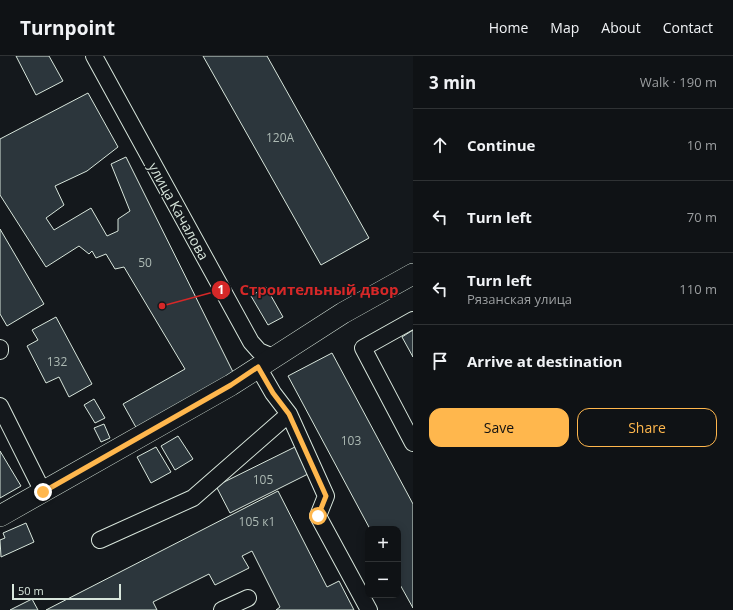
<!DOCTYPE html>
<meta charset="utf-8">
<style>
:root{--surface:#0f1215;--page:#1d2022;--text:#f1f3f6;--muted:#9b9ea0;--line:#2f3234;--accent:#ffb74d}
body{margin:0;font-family:"Open Sans",sans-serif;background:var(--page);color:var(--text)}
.controls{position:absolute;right:12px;bottom:12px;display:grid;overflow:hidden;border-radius:8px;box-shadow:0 2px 10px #0003}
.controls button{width:36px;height:36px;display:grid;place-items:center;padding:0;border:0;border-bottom:1px solid var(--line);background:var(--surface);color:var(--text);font:20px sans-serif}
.scale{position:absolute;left:12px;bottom:10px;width:109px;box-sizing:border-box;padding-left:4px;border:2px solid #d8e6dc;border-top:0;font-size:11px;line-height:14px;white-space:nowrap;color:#d8e6dc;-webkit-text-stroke:3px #14181c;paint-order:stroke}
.stop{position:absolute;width:12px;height:12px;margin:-9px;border:3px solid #ffb74d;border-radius:50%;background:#fff}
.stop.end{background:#ffb74d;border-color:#fff;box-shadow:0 1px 4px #0008}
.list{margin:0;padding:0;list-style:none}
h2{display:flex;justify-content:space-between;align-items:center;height:52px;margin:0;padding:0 16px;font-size:17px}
h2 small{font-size:13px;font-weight:400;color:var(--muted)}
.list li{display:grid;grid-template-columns:26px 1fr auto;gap:12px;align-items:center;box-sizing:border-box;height:72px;padding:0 16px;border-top:1px solid var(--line)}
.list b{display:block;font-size:15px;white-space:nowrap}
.list p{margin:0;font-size:13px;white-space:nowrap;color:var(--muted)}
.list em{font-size:13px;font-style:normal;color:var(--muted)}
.actions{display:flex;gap:8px;padding:12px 16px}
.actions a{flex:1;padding:9px 0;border:1px solid var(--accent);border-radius:12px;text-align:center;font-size:14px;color:var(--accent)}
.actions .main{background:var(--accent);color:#111}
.icon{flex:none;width:22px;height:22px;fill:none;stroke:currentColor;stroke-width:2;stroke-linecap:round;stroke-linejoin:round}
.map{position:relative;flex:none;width:413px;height:554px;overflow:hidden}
header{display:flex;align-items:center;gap:24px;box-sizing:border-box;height:56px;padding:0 20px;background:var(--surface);border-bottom:1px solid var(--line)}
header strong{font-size:19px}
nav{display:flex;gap:22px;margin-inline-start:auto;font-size:14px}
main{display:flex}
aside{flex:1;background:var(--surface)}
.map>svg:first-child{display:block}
.building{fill:#2c363c;stroke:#d8e6dc}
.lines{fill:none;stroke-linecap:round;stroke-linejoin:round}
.minor-casing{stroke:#d8e6dc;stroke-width:18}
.major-casing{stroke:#d8e6dc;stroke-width:22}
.minor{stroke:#14181c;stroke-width:16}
.major{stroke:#14181c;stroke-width:21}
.route{stroke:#ffb74d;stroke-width:5}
.labels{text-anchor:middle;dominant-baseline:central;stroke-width:3;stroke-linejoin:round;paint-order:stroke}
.number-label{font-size:12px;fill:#adbab4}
.street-label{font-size:14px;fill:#d8e6dc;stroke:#14181c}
.leader{fill:none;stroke:#d62828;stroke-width:1.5}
.callout-dot{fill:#d62828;stroke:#14181c;stroke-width:1.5}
.mark-label{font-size:12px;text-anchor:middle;font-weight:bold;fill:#fff}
.callout-label{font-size:15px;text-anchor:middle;font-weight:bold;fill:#d62828;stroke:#14181c;stroke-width:3;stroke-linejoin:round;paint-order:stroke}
</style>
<header>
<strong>Turnpoint</strong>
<nav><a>Home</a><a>Map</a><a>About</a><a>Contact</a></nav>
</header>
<main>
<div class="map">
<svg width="413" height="554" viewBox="0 0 413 554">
<rect width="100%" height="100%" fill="#14181c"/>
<path class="building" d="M16,0H49L63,25L36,39Z
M203,0H267L369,182L321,209Z
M88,37L118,91L87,115L55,130L64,149L46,162L54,174L91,152L107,180L118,175V163L130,155L111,108L126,101L234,318L138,375L123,348L185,313L124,211L115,213L106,198L96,202L92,195L89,198L79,190L46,211L0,139V83Z
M0,173L44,248L7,270L0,258Z
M266,231L283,261L268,269L251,240Z
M56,261L92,328L69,341L59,321L46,327L27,290L38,284L32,274Z
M413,274V301L402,281Z
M332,297L413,448V552L398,525V473H370L288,320Z
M94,343L105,362L95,367L84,349Z
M104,368L110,382L101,386L94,372Z
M178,380L193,403L175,414L161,390Z
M297,390L310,417L230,457L216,430Z
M156,391L171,416L151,427L137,401Z
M0,395L21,430L0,442Z
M278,435L327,531L339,525L354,554H276L280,551L252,495L242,500L249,512L215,529L209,518L153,546L157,554H46Z
M26,467L34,486L1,501L0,484L5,482L3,477Z
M32,543L38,554H10Z"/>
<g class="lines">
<g class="minor-casing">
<path id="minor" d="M94,0L251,286L259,295L273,301
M413,264L363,292L413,387
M0,292V295
M258,311L273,337L289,358L326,440L318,460L369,554
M0,350L43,436
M100,484L193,442L289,358
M222,554L248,542"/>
</g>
<g class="major-casing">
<path id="major" d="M0,460L231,329L343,257L413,218"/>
</g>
<use href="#minor" class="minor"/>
<use href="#major" class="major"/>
</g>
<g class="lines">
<path class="route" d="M43,436L231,329L258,311L273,337L289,358L326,440L318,460"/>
</g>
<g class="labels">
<g class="number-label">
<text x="280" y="81">120А</text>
<text x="145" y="206">50</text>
<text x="57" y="305">132</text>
<text x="351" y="384">103</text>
<text x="263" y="423">105</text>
<text x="257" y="465">105 к1</text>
</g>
<g class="street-label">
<text transform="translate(179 155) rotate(61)">улица Качалова</text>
</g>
</g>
<path class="leader" d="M162 250L221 234"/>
<g class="callout-dot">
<circle cx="162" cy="250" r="4"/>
<circle cx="221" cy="234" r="10"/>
</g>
<g class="mark-label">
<text x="221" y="238">1</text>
</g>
<g class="callout-label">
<text x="319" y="239">Строительный двор</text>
</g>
</svg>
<div class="controls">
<button>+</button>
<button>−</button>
</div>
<div class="scale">50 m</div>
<div class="stop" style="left:318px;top:460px"></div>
<div class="stop end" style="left:43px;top:436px"></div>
</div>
<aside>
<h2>3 min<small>Walk · 190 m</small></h2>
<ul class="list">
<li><svg class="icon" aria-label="ahead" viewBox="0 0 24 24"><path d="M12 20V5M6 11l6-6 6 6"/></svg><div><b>Continue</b></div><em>10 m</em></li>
<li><svg class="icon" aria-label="left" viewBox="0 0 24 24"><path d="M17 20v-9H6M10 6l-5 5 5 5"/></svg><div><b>Turn left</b></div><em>70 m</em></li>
<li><svg class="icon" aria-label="left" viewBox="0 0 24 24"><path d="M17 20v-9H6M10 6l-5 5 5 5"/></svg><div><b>Turn left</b><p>Рязанская улица</p></div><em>110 m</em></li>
<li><svg class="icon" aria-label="arrive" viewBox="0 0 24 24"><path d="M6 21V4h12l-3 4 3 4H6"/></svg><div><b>Arrive at destination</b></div></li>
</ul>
<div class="actions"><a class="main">Save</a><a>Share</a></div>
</aside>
</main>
